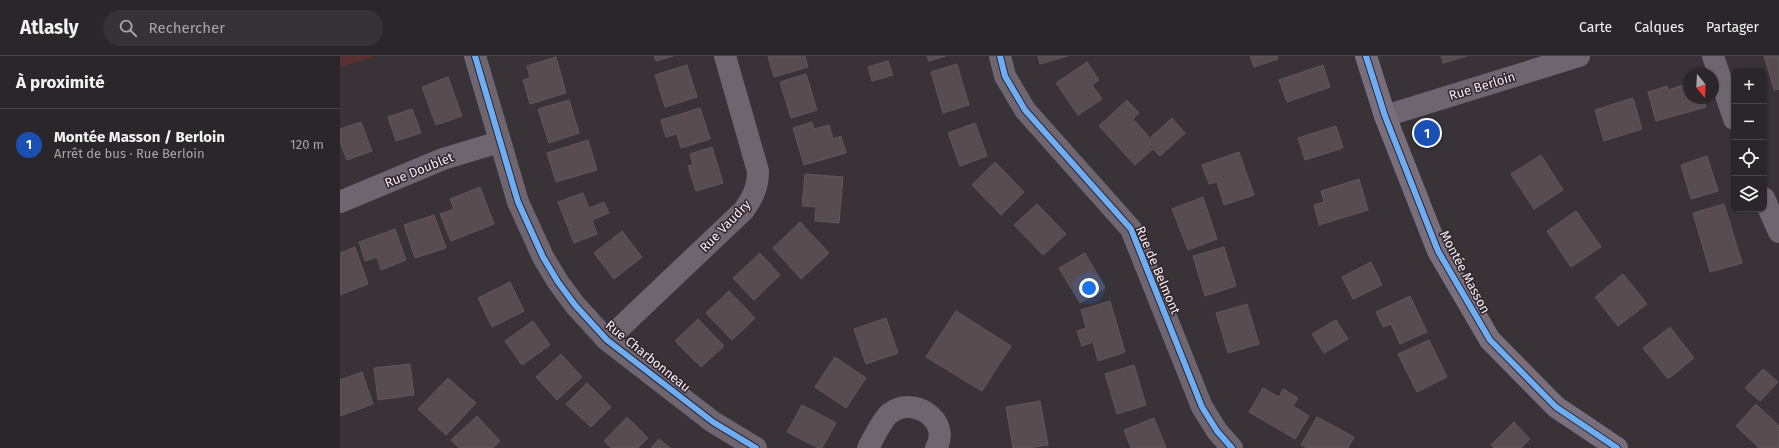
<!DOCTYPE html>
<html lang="fr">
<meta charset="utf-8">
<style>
:root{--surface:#2b2629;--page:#373235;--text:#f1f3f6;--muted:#a6a5a8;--line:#474346;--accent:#b3abb0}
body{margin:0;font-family:"Fira Sans",sans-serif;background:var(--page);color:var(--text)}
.controls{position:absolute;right:12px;top:12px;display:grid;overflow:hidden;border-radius:8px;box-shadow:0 1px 3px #0004}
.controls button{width:36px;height:36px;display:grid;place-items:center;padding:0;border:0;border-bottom:1px solid var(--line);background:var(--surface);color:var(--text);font:20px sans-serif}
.compass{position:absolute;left:1343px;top:12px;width:36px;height:36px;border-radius:50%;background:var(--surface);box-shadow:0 1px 3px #0004;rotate:162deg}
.you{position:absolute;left:749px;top:232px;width:14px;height:14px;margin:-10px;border:3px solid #fff;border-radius:50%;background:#1a73e8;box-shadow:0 0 0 6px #1a73e833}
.badge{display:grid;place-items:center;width:26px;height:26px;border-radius:50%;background:var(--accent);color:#fff;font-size:13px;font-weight:700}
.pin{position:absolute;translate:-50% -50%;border:2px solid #fff;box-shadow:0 1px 4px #0006}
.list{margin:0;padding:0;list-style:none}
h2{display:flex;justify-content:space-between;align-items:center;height:52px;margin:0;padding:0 16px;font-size:17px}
h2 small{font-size:13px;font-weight:400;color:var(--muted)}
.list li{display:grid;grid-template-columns:26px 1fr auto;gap:12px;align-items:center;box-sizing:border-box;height:72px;padding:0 16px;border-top:1px solid var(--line)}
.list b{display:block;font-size:15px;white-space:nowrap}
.list p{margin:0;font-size:13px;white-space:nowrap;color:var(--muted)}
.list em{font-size:13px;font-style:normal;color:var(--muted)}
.icon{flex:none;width:22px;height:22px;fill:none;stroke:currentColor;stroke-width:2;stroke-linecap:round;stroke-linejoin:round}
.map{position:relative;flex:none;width:1439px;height:392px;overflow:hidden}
header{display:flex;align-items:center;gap:24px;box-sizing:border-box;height:56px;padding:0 20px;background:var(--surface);border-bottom:1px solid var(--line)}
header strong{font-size:19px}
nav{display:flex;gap:22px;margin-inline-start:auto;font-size:14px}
.search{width:280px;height:36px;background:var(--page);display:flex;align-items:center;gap:10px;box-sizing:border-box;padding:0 14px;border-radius:22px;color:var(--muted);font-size:15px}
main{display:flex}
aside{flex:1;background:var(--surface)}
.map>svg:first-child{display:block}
.green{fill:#5a2f2f}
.building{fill:#594c51;stroke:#5e585a}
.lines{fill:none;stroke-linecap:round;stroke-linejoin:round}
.street{stroke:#6e6570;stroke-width:22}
.primary{stroke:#796e7c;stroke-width:22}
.cycleway-casing{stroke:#32262e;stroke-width:8}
.cycleway{stroke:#6dadf4;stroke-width:6}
.labels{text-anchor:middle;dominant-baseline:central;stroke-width:3;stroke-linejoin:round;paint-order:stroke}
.street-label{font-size:13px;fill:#f4ecf1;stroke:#32262e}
</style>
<header>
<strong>Atlasly</strong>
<div class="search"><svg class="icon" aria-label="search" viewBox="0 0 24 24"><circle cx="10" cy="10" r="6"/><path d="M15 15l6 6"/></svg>Rechercher</div>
<nav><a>Carte</a><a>Calques</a><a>Partager</a></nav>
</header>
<main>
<aside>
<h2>À proximité<small></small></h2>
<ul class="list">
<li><span class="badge" style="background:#1a4fb4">1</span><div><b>Montée Masson / Berloin</b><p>Arrêt de bus · Rue Berloin</p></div><em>120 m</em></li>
</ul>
</aside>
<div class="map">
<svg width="1439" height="392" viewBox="0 0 1439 392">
<rect width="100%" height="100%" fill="#393337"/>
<path class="green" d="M0,0H36L0,11Z"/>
<path class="building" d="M314,0H333L316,5Z
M428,0H465L468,11L434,21Z
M587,0H606L589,5Z
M698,0H728L700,8Z
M910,0H937L938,3L914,11Z
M1101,0H1127L1103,7Z
M1424,0H1439V33L1434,34Z
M216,1L226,37L190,48L183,24L190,22L187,10Z
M548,5L553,19L532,25L528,11Z
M747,6L759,24L752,29L762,43L738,59L716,27Z
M617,8L629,49L603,57L591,16Z
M347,9L357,41L325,51L315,19Z
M983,9L990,31L947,46L939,24Z
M466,18L477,54L451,62L440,26Z
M108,21L122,60L96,69L82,31Z
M1349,27V42H1363L1366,51L1316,65L1308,36L1327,30L1328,34Z
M1293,42L1302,73L1264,85L1255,54Z
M229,44L239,77L209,87L198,53Z
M787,44L799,57L793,63L810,82L832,62L845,77L820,100L813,93L795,109L759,70Z
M360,52L370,83L341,92L337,78L326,81L321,64Z
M72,53L81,77L56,85L48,61Z
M21,66L32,95L7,104L0,86V73Z
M472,66L474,73L489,69L493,83L501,80L506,97L464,109L453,72Z
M635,67L647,100L620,110L608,77Z
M996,70L1003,92L965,104L958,82Z
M248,84L257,114L216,126L207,97Z
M372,91L383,127L356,135L348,110L353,109L350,98Z
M899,96L914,139L884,149L877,126L869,128L862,109Z
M1201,99L1223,134L1194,153L1171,118Z
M1367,100L1378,135L1351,143L1341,109Z
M655,106L684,136L661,159L632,129Z
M465,118L503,121L499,167L475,165L476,151L462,150Z
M1019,123L1028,154L979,169L974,149L984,146L981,135Z
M140,131L154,168L111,185L100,158L114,153L110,143Z
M243,137L249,152L264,146L269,157L252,164L257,178L234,187L218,146Z
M863,141L877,183L848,194L832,153Z
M697,148L726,178L703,199L674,169Z
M1384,148L1402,207L1370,216L1353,157Z
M1236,155L1261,191L1231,211L1207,175Z
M94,159L106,192L75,202L64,169Z
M460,166L489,197L461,223L433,192Z
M55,173L66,204L41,214L37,201L25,205L19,186Z
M282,175L302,201L274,223L254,197Z
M15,191L28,228L0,239V197Z
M884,191L896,230L865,240L853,200Z
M420,197L440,219L414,244L393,222Z
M745,197L765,232L740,247L719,212Z
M1031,206L1042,229L1013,243L1002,221Z
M1283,218L1307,248L1278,270L1255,241Z
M170,226L184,255L152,271L138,242Z
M389,235L415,262L392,284L366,257Z
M1070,240L1087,276L1060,288L1051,268L1043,271L1036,256Z
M770,245L785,296L758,305L753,286L742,290L737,275L746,272L741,254Z
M907,248L919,288L888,297L876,257Z
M616,255L671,290L642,335L586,301Z
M546,262L558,297L526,308L514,273Z
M358,263L384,290L361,311L335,285Z
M996,264L1008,283L984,297L972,278Z
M193,265L210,289L182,309L165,285Z
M1330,271L1354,302L1328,323L1303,292Z
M1089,284L1107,321L1077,336L1058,298Z
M221,298L242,321L217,344L196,321Z
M495,301L526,322L506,352L475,331Z
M70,308L74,339L38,344L34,312Z
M794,309L806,349L777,358L765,318Z
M1423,313L1438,326L1420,345L1405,332Z
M22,316L33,348L0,360V324Z
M108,322L136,347L106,379L78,353Z
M247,327L271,351L251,371L226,348Z
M923,332L939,341L943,333L958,342L953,350L969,360L955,383L909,356Z
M700,345L708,389L688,392H673L666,351Z
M1416,348L1439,370V392H1419L1396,370Z
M462,349L496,367L482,392H478L447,376Z
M137,360L160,385L153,392H119L111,384Z
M287,361L308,382L298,392H271L264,385Z
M977,361L1014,381L1008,392H967L961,389Z
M814,362L826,392H791L784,374Z
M1174,366L1190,383L1181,392H1154L1151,389Z
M319,383L330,392H311Z"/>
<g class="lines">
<path class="street" d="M135,0L178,146L203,201L218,226L235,249L267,284L373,366L416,392
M660,0L665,20L685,54L791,173L862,351L877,375L892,392
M1373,0L1394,63
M1045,60L1239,0
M1424,142L1439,176
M0,146L103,103L159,86
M267,284L404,154C413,141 418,131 418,115L385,0
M528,392C533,383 542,364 549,358C573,338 612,365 596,392"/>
<path class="primary" d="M1026,0L1045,60L1098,195L1150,284L1216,351L1277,392"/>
<g class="cycleway-casing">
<path id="cycleway" d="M135,0L178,146L203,201L218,226L235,249L267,284L373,366L416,392
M660,0L665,20L685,54L791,173L862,351L877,375L892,392
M1026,0L1045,60L1098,195L1150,284L1216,351L1277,392"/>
</g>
<use href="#cycleway" class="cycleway"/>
</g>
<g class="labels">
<g class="street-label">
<text transform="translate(1142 30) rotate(-17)">Rue Berloin</text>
<text transform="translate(79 114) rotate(-22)">Rue Doublet</text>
<text transform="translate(385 170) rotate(-46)">Rue Vaudry</text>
<text transform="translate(818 214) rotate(67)">Rue de Belmont</text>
<text transform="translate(1125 216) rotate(62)">Montée Masson</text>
<text transform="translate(308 300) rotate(39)">Rue Charbonneau</text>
</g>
</g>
</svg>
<div class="controls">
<button>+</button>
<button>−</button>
<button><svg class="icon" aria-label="locate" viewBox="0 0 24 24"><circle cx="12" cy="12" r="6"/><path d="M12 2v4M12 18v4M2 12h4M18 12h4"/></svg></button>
<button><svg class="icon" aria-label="layers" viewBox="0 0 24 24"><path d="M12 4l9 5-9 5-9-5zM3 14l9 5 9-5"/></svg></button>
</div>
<svg class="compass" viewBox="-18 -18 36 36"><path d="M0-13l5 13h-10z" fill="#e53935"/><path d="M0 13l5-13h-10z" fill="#a6a5a8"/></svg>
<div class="you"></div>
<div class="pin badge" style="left:1087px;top:77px;background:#1a4fb4">1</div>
</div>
</main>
